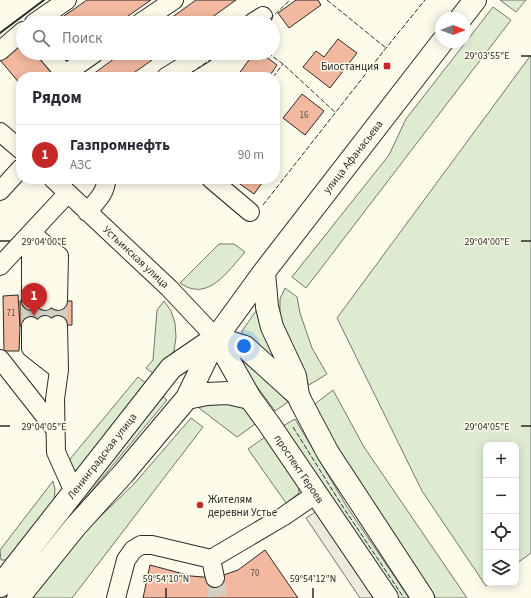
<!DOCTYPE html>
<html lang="ru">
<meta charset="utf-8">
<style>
:root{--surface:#fff;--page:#f2f2f3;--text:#2b2b33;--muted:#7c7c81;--line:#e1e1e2;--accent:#c62828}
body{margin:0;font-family:"Source Sans 3",sans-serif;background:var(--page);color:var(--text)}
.controls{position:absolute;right:12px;bottom:12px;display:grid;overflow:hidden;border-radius:8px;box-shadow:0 2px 10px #0003}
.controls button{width:36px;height:36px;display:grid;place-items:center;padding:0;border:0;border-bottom:1px solid var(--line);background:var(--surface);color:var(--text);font:20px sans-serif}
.compass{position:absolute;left:435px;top:12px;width:36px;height:36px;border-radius:50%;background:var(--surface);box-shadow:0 2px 10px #0003;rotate:90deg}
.you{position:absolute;left:244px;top:346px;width:14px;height:14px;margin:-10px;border:3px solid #fff;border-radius:50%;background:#1a73e8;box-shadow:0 0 0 6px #1a73e833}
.badge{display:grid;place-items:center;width:26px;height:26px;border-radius:50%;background:var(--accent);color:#fff;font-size:13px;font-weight:700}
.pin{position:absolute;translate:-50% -33px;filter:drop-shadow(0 1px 2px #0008)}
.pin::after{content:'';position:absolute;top:21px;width:14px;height:12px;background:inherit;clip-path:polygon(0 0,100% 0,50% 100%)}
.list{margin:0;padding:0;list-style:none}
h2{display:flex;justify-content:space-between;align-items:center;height:52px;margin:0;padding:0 16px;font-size:17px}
h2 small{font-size:13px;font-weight:400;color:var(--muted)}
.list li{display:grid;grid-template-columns:26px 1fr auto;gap:12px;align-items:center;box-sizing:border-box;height:60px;padding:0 16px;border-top:1px solid var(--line)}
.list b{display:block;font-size:15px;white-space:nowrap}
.list p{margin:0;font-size:13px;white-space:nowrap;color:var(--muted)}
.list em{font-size:13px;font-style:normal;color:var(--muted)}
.icon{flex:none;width:22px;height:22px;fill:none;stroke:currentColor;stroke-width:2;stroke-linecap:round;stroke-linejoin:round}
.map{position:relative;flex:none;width:531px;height:598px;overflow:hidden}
.search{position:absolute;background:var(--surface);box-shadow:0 2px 10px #0003;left:16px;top:16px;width:264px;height:44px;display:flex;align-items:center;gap:10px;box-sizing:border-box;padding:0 14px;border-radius:22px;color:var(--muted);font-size:15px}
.panel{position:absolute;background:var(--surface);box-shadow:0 2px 10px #0003;left:16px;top:72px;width:264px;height:112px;border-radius:16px}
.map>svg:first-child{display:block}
.green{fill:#deebd1;stroke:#74746e}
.parking{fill:#eceadb;stroke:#74746e}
.building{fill:#f2b8a0;stroke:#2b2b2b}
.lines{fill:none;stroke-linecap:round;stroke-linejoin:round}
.minor-tunnel{stroke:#d3d1c4;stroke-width:18;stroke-dasharray:18 9;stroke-linecap:butt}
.minor-casing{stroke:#2b2b2b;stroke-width:20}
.major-casing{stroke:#2b2b2b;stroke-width:24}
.minor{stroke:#fdfbea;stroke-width:18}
.major{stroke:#fdfbea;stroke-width:22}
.fence{stroke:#2b2b2b;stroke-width:1;stroke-dasharray:5 2;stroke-linecap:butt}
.wall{stroke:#2b2b2b;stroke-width:2}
.ticks{fill:none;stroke:#2b2b2b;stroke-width:1.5}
.poi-dot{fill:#c62828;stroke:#fdfbea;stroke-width:1.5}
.labels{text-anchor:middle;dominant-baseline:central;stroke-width:3;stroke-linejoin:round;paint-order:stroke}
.number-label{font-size:9px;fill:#5d4e48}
.poi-label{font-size:11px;fill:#2b2b2b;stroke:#fdfbea;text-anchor:end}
.street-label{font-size:11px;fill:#2b2b2b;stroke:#fdfbea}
.ticks-label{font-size:10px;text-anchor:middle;fill:#2b2b2b;stroke:#fdfbea;stroke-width:3;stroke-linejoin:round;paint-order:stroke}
</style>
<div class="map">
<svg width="531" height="598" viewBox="0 0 531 598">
<rect width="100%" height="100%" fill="#fdfbea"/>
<path class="green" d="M500,0H526L516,12Z
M493,7L511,20L306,288L292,277L389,155L406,119Z
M531,55V553L516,564V445H486V583H491L486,586L422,491L337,318Z
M219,244H234L245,252C228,271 208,303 180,283Z
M285,288L297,297L300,313L312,348L327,374L309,385L295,357L280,322V299Z
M164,301L171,311L175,323L176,337L174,351L155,375L146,368L153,360L157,310Z
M262,309L293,384L242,335V331L256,311Z
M237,352L288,402L275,411L244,369Z
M138,377L147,384L75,475L71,473L70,459Z
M333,390L364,447L467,598H436L336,449L315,404Z
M163,397L167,400L78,507L9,598H2L73,505Z
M213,401C237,404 241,402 258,422L237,437L199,408L204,404Z
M191,418L203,427L72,598H32L82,534L134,484Z
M295,419L347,507L409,598H399L283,426Z
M268,435L298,482L299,493L286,503L248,449Z
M53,481L55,489L54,501L9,558L5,560H1L0,550Z"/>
<path class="parking" d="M317,511L376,598H360L306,518Z"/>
<path class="building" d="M87,0H151L118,23H54Z
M196,0H236L204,23H164Z
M296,0H318L321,5L289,28L278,13Z
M23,37V53H40L60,77H21V85L0,60V56Z
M338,39L357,53L330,88L303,67L316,51L324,57Z
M122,53H162L128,77H89Z
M254,53H261L277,65L269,77H241L238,75Z
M302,94L324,111L305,135L283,118Z
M233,179H265L254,194Z
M18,295L20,326L19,351H4L3,296Z
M20,301H72V325L20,326Z
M265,550L298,598H143L150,565L191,576L215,578L238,570Z"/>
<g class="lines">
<path class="minor-tunnel" d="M31,301V326
M45,301V325
M58,301V325
M215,578L218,598"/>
<g class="minor-casing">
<path id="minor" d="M34,23L67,0
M140,23L174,0
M252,23L263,16
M0,51L23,31
M47,53L65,74L95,53
M166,77L205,53
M0,132L21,150
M53,179L169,288L216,338
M211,179L250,212
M0,191L21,168
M87,212C95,203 107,192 106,179
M31,233L59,256L58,301
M0,266L68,193
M31,301V233
M45,301L46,245
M45,325L46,360
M58,325L59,370L55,399L56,452L74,492
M31,326V348L59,370
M0,359L55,429
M211,559L215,578
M116,598L126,560L133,550L141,545H152L211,559L284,516L316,494"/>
</g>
<g class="major-casing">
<path id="major" d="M461,18L475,0
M264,272L267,307L272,327L295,376L298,395L301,402L328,453L423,598
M216,338L250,398L269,424L387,598
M216,338L245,347L298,395
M187,398L207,394L228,393L250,398
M0,586L171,368L215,338
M18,598L75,527L123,474L187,398L216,338L264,272L442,42"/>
</g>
<use href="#minor" class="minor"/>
<use href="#major" class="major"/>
<path class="fence" d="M327,0L386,48
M270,19L290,0
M268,53L283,64L336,113
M185,77L220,53
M273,77L283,64
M263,205L386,48L425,0
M293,427L343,507L404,598"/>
<path class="wall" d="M0,33L44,0"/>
</g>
<path class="ticks" d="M521,56H531M0,241H10M521,241H531M0,426H10M521,426H531M166,588V598M313,588V598"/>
<g class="poi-dot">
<rect x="383" y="62" width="8" height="8" rx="2"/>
<circle cx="200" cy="505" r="4"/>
</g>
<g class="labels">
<g class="number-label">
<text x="304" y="115">16</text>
<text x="11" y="313">71</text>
<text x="255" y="573">70</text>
</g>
<g class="poi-label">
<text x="379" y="66">Биостанция</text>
<text x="208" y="499" text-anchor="start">Жителям<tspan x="208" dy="13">деревни Устье</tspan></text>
</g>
<g class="street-label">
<text transform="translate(353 157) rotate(-52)">улица Афанасьева</text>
<text transform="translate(136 257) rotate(43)">Устьинская улица</text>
<text transform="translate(102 456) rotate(-52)">Ленинградская улица</text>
<text transform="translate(299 469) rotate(56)">проспект Героев</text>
</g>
</g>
<g class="ticks-label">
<text x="487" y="59">29°03'55"E</text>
<text x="487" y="245">29°04'00"E</text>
<text x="44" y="245">29°04'00"E</text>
<text x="44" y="430">29°04'05"E</text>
<text x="487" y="430">29°04'05"E</text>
<text x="166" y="582">59°54'10"N</text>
<text x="313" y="582">59°54'12"N</text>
</g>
</svg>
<div class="controls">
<button>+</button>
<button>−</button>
<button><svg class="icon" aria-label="locate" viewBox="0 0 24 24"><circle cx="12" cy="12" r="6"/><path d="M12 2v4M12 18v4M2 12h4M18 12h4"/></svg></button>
<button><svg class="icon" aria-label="layers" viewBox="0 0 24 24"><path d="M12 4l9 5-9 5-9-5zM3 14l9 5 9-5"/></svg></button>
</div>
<svg class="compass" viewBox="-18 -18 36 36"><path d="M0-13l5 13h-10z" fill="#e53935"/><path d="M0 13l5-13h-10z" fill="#7c7c81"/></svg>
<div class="you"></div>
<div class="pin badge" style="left:34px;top:316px">1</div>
<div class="search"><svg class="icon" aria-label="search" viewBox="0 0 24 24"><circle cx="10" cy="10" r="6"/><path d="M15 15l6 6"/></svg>Поиск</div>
<section class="panel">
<h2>Рядом<small></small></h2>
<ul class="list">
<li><span class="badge">1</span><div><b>Газпромнефть</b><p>АЗС</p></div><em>90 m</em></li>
</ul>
</section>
</div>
